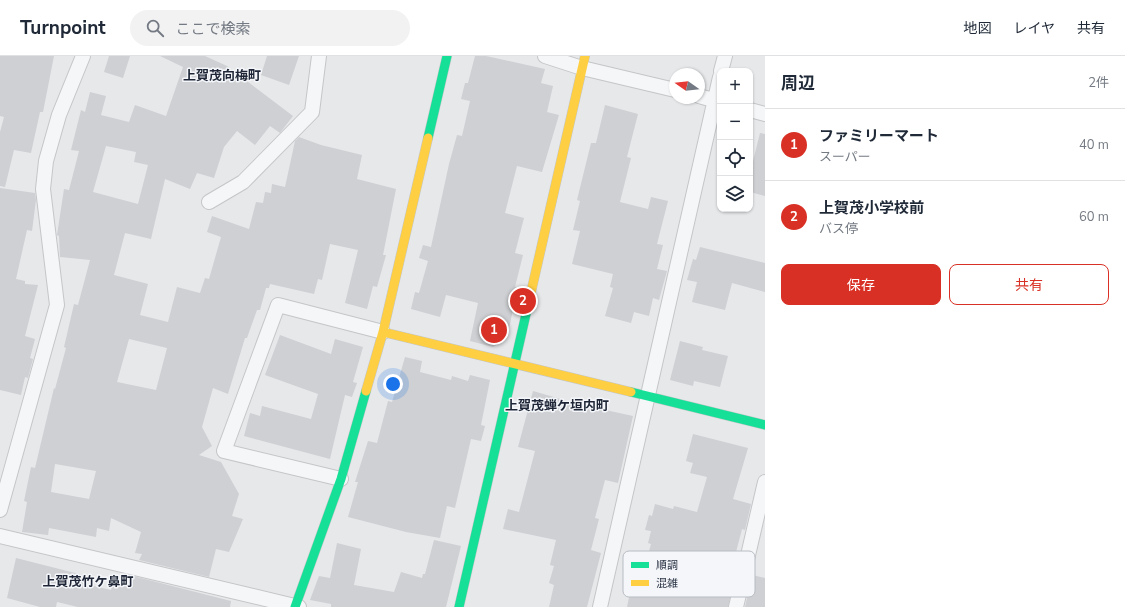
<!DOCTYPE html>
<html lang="ja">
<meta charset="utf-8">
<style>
:root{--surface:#fff;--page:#f2f2f3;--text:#1f2937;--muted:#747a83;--line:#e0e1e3;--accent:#d93025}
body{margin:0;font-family:"Nunito Sans","Noto Sans JP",sans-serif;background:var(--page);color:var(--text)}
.controls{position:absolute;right:12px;top:12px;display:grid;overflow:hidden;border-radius:8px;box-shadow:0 1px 3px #0004}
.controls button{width:36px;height:36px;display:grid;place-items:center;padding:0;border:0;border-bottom:1px solid var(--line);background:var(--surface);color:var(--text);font:20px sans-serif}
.compass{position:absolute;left:669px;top:12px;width:36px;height:36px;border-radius:50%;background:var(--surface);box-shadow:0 1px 3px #0004;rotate:284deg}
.you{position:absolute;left:393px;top:328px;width:14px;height:14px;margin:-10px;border:3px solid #fff;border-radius:50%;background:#1a73e8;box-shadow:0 0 0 6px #1a73e833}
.badge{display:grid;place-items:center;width:26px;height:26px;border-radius:50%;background:var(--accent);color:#fff;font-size:13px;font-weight:700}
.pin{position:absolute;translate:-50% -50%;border:2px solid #fff;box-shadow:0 1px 4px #0006}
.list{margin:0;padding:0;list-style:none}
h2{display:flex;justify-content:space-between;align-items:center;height:52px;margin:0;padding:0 16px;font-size:17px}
h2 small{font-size:13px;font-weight:400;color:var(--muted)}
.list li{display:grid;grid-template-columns:26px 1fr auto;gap:12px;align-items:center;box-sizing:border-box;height:72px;padding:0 16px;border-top:1px solid var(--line)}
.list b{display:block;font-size:15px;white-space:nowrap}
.list p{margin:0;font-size:13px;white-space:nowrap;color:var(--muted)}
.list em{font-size:13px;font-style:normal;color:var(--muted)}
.actions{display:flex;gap:8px;padding:12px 16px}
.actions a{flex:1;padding:9px 0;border:1px solid var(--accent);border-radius:8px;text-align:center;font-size:14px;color:var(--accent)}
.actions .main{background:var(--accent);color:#fff}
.icon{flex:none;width:22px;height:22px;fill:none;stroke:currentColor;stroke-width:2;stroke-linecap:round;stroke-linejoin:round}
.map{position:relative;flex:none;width:765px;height:551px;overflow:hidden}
header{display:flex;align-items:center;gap:24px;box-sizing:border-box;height:56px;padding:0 20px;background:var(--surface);border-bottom:1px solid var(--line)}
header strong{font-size:19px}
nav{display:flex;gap:22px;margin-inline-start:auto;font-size:14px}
.search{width:280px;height:36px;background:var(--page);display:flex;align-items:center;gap:10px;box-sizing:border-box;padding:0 14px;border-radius:22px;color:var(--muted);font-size:15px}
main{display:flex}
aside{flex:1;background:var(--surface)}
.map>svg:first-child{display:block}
.building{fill:#ced0d3;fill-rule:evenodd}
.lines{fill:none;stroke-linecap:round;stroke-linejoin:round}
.street-casing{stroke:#c4c6c8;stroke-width:16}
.fast-casing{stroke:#c4c6c8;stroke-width:10}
.slow-casing{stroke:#c4c6c8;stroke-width:10}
.street{stroke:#f5f6f7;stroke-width:14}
.fast{stroke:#16e098;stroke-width:9}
.slow{stroke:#ffcf43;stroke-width:9}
.labels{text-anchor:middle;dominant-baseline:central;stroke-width:3;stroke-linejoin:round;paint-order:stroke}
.neighbourhood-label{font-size:13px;font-weight:bold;fill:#1d2536;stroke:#f4f6f9}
.key{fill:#f4f6f9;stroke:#b8bcc3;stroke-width:1}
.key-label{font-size:11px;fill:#2b3445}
</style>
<header>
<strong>Turnpoint</strong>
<div class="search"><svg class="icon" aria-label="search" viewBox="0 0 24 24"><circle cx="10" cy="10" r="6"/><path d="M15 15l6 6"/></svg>ここで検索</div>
<nav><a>地図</a><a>レイヤ</a><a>共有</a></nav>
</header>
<main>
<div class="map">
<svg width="765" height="551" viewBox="0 0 765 551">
<rect width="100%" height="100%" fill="#e6e8ea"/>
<path class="building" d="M0,0H54L43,56H40L31,97L14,94L5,131L0,130V76L4,61L0,60Z
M109,0H130L123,22L104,16Z
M160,0H205L227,10L293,60L280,77L270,70L255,89L237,75L224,91L214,122L197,117L190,133L165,123L151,183L125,177L114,219L148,228L140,259L168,266L177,231L200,237L205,222L209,223L221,181L207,176L212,160L249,173L256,146L263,147L265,136L271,137L272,128L285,131L295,85L299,81L321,89L362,99L357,123L396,133L383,199H386L377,231L373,230L367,253L345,247L358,194L330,188L322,224L318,223L314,238L270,228L269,232H266L260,254H257L247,282H245L228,338L213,332L202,371L212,390L199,399L221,406L239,438L232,460L243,463L229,496L216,493L209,521L139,504L142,498L135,497L141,476L111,462L109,475L97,472L96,481L49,472L48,479L22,476L27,446L24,445L31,411L35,412L54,332L55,333L66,292L64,291L74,248L78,249L90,204L60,201L59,180L57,179L64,133L69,134L79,95L71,94L81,54L85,56L90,36L106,40L101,59L129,66L135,49L166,60L183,11ZM106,90L136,96L134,106L148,109L138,148L93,136ZM129,283L167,292L156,334L117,326ZM55,408L96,415L89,443L51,436Z
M267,0H299L289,29L261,19Z
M475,0H486L545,13L541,27L553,30L547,56L559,59L542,116L517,110L505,157L524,162L515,197L523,199L515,231L520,232L515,250L514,249L507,282L493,291L470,285L478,247L446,239L440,261L411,253L415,236L419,237L428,205L419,202L423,189L431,191L449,108L457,79L462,80L470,45L461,43L465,27H468Z
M605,49L638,58L627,101L631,102L620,146L648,153L651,141L668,145L657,188L663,189L657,213L667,215L659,244L653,242L649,260L634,256L631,267L605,260L613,232L610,231L613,218L572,208L580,175L573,174L580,145L577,144L591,87H596Z
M760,77L765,78V140L750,136V117Z
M0,132L35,137L36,144L32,175L27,174L16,223L25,225V228L38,229L25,280L35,283L30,302L33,303L28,322L25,321L21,339L0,334Z
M700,191L765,207V236L732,227L725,254L692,246L697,226L687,224L693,203L696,204Z
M280,279L331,298L335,283L363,291L353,326L357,327L352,341L345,339L330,403L244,380L250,357L260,360L262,350L311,363L318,338L265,319Z
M680,285L703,291L702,294L728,300L720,331L694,325L693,330L670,324Z
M405,301L422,305L420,316L451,324L452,320L468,325L470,319L490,324L481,369L485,370L481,385L471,383L455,452L447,450L440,482L406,476L348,461L358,426H355L368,385L377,387L388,345L392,346Z
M533,335L578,348L633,360L618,427L605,424L595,462L599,463L591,494L601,497L587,551H549L554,529L549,527L554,510L550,509L556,484L503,473L508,453L519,456L535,395L518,391Z
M693,378L748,392L733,443L751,448L745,474L742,473L735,500L739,501L728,551H627L633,522L641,524L651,488L648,487L651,475L645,474L649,459L652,460L655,448L673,453L674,450L697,456L707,421L690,417L693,407L686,405Z
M434,484L461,490L446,551H331V548L310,544L319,520L330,522L337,487L361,493L354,529L394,536L401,516L422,522L423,518H425Z
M16,502L87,520L85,528L111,534L114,522L131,526L133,520L231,545L230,551H78L57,546L56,551H40L7,542Z
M752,519L765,522V551H745Z"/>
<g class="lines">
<g class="street-casing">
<path id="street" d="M545,0L582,12L675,34
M721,15L725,0
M699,40L720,46
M750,54L765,58
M209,146L243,126L312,56L319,0
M341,423L224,395L278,249L383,276
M0,454L57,249L43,133L46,105L59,59L83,0
M0,480L299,551
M600,551L720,21
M736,551L765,426"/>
</g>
<g class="fast-casing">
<path id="fast" d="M428,82L447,0
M631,336L765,369
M295,551L341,423L366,335
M459,551L529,245"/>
</g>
<g class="slow-casing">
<path id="slow" d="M529,245L585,0
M383,276L631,336
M366,335L383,276L428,82"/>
</g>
<use href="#street" class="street"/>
<use href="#fast" class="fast"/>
<use href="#slow" class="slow"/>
</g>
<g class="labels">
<g class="neighbourhood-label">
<text x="222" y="20">上賀茂向梅町</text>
<text x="557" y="350">上賀茂蝉ケ垣内町</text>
<text x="88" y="526">上賀茂竹ケ鼻町</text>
</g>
</g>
<rect x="623" y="495" width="132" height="46" rx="6" class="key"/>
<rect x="631" y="506" width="18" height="6" fill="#16e098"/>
<rect x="631" y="524" width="18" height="6" fill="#ffcf43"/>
<g class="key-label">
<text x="656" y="513">順調</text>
<text x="656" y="531">混雑</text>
</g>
</svg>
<div class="controls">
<button>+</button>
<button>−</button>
<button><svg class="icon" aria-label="locate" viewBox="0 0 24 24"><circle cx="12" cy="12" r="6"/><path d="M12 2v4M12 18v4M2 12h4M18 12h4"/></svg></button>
<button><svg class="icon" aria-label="layers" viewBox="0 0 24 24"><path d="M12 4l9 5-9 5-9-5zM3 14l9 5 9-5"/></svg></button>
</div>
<svg class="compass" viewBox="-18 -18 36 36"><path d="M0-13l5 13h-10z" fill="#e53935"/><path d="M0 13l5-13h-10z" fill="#747a83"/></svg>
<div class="you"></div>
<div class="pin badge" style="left:494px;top:274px">1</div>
<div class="pin badge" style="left:523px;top:245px">2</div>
</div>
<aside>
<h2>周辺<small>2件</small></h2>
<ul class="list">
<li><span class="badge">1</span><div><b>ファミリーマート</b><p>スーパー</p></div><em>40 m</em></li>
<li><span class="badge">2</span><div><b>上賀茂小学校前</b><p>バス停</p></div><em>60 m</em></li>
</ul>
<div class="actions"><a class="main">保存</a><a>共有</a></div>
</aside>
</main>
